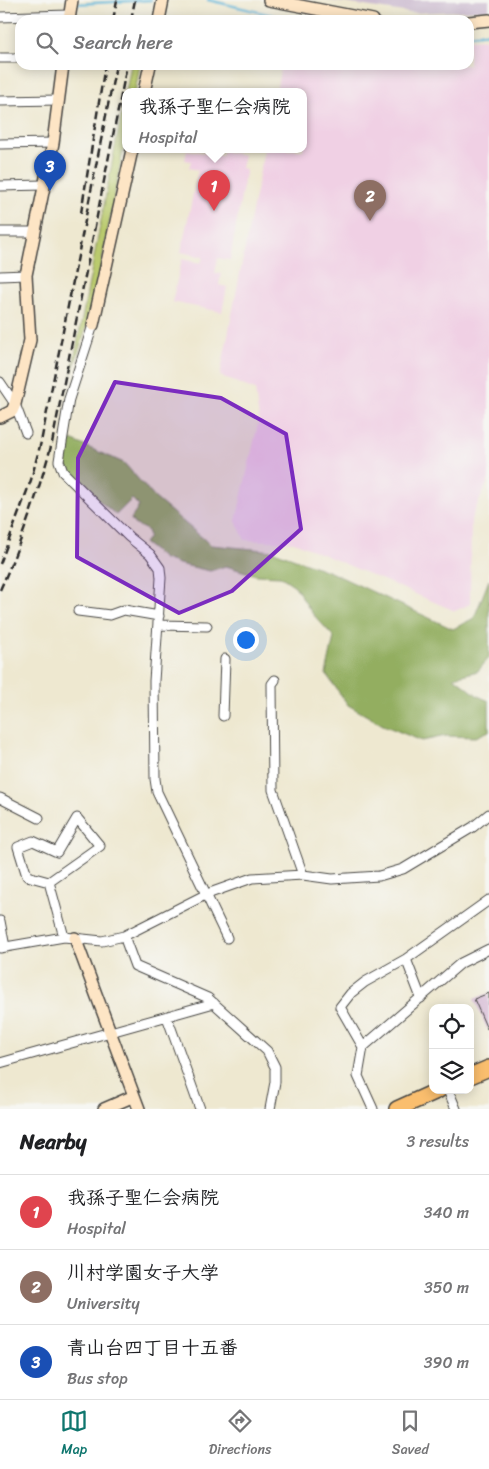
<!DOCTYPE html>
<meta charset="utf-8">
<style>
:root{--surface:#fff;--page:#f6f6f6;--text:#202124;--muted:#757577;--line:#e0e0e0;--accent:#0f766e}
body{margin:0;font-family:Sriracha,"Klee One",sans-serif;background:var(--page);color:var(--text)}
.controls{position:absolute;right:15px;bottom:15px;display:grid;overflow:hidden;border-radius:10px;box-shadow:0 2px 12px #0003}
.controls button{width:45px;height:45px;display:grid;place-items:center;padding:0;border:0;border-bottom:1px solid var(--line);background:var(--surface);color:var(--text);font:25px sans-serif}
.you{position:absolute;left:245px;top:639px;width:18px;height:18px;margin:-12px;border:4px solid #fff;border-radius:50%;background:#1a73e8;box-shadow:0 0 0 8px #1a73e833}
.badge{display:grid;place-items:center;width:32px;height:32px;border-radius:50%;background:var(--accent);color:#fff;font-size:16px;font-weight:700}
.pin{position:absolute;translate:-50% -41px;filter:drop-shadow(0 1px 2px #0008)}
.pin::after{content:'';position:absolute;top:26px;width:18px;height:15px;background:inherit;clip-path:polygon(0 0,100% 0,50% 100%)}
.popup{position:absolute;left:122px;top:88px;width:185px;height:65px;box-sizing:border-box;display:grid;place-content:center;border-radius:10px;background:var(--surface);filter:drop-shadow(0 1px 4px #0005);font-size:16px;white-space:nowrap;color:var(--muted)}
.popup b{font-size:19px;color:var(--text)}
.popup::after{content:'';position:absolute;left:50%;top:100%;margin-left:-10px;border:10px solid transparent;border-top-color:var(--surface)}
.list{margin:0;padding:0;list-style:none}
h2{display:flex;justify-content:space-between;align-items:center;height:65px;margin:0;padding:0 20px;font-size:21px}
h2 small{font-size:16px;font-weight:400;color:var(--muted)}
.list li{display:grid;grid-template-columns:32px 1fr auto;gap:15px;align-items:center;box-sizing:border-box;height:75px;padding:0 20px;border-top:1px solid var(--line)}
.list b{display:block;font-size:19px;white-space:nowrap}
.list p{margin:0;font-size:16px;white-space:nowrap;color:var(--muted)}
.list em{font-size:16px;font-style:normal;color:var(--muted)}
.icon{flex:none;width:28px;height:28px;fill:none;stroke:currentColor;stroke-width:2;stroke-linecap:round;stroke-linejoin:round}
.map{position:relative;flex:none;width:489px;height:1109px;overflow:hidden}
.search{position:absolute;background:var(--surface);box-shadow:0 2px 12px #0003;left:15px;right:15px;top:15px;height:55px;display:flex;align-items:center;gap:12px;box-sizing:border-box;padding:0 18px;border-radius:15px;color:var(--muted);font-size:19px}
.sheet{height:290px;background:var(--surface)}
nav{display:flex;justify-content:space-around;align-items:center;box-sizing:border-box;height:70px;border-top:1px solid var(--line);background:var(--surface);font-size:14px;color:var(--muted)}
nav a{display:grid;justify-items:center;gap:2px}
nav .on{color:var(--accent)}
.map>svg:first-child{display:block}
.built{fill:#f0d0e4}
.industrial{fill:#cebed1}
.green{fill:#baca6d;stroke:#727a4c}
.forest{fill:#93ae60;stroke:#5f6c46}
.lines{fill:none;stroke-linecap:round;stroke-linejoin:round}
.stream{stroke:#5cb5d9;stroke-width:2.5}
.building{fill:#ceacce}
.street-casing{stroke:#484744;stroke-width:11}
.secondary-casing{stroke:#484744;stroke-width:14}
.highway-casing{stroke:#484744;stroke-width:18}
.street{stroke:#fff;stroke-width:9}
.secondary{stroke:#fde5c5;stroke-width:11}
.highway{stroke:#fabe6e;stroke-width:15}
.rail{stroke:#2b2b2b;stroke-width:2.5;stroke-dasharray:8 4;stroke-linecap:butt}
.marked{fill:#7b2cbf;fill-opacity:0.2;stroke:#7b2cbf;stroke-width:4;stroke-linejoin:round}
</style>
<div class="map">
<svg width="489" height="1109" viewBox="0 0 489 1109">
<rect width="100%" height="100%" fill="#f6f6f2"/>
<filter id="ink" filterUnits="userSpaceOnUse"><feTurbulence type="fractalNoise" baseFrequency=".02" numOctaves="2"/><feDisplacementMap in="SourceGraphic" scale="10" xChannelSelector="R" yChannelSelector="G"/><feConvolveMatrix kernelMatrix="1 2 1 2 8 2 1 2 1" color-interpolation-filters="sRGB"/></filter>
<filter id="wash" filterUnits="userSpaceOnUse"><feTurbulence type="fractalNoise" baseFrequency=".0096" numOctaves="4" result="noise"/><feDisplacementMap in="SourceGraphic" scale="20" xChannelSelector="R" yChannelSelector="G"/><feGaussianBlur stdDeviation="1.12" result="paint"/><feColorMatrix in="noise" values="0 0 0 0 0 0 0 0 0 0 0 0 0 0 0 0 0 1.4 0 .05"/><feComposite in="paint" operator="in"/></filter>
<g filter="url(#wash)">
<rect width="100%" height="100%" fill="#eee8d0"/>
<path class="built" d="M489,39V479L471,519L470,604L455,611L294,542L245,540L236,521L259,419L255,390L220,376L264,150H303V92H276L281,65H469V40Z
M187,150L222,156L223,151L244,155L241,168L246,169L230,260L218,258L215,273L221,274L219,285L227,287L222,312L172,302L182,259L201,263L203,257L181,252L198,170L189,168L191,161L185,160Z"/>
<path class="industrial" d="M326,0H489V10L410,13Z"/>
<path class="green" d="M131,65H140L135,92H126Z
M125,96V140L94,303L71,376Z"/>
<path class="forest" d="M71,440L124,463L155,498L211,545L274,551L330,572L453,629L474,618L489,580V658L478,671L454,677L478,696L489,701V731L476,737L446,736L422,741L383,725L348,705L326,674L334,637L311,612L295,586L280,576L256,575L226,566L210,571L179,564L164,559L144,543L149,537L147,530L134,524L131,519L139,506L132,499L116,515C105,505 64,474 65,459C65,453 69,445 71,440Z"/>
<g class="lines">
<path class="stream" d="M208,0L293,20
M75,4L151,0
M469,35L489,33"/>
</g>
<g id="blocks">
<path class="building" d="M489,993V1028L487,1029L474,999Z"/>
</g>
</g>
<g filter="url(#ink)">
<use href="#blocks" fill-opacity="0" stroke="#484744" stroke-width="1"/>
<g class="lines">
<g class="street-casing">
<path id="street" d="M0,17L69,15
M0,58H20
M0,101L59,100
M0,144L53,143
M0,186L44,185
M0,232H34
M0,276L26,275
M93,325L69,399L59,461L63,472L71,480L129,537L150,554L160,568L161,578L154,681L155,779L157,792L227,938
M0,382L15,404L26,433
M78,611L110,615L124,610L159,616
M159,625L207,626
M275,680L272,684L273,790L303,875
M223,716L225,659
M0,798L39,818
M49,882L27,876L18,847L33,841L57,852L77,818L100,846L49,882L64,937
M0,921L5,947
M124,936L135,966L208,998L267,1051L275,1067V1082L270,1109
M0,948L64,937L102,941L124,936L207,894L252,878L303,875L332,879L379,876L403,869L473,827L489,814
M406,959L421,998
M167,1017L200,1109
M363,1047L461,963L489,949
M0,1063L214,1003
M448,1090L456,1109
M373,1109L358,1076L363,1047L340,1007L351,993L365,982L406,959L489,900"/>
</g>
<g class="secondary-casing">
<path id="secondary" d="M269,0L373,20
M69,20L72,0
M159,20L163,0
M469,22L489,20
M144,92L150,65
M93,325L132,150
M0,417L12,411L15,404L30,340L26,275L53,143L63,65
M75,938L139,1109
M104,1109L134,1096"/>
</g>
<g class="highway-casing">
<path id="highway" d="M470,1076L489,1068
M397,1109L439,1090"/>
</g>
<use href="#street" class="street"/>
<use href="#secondary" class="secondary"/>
<use href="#highway" class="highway"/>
<path class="rail" d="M113,20L117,0
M131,20L135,0
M81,213L105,65
M0,564L31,480L41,442L116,65
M0,590C21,543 38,493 52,443L127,65"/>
</g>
</g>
<path class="marked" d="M115,382L221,398L286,434L301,529L232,591L179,613L77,557L78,458Z"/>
</svg>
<div class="controls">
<button><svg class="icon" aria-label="locate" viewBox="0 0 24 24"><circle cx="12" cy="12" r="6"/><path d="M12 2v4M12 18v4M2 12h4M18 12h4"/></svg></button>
<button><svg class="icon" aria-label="layers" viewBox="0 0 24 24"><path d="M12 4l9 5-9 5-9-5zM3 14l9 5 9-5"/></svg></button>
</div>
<div class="you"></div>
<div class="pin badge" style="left:214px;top:211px;background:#e0444e">1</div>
<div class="popup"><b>我孫子聖仁会病院</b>Hospital</div>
<div class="pin badge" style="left:370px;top:221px;background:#8d6e63">2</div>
<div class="pin badge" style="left:50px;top:191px;background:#1a4fb4">3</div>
<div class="search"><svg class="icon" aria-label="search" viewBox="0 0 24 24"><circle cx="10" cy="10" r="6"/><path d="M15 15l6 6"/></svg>Search here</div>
</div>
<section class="sheet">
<h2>Nearby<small>3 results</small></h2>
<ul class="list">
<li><span class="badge" style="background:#e0444e">1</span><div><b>我孫子聖仁会病院</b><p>Hospital</p></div><em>340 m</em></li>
<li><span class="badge" style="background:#8d6e63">2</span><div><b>川村学園女子大学</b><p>University</p></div><em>350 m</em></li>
<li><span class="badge" style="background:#1a4fb4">3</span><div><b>青山台四丁目十五番</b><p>Bus stop</p></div><em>390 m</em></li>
</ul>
</section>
<nav>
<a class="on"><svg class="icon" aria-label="map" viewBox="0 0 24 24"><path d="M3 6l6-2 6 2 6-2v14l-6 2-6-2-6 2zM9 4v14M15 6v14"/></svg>Map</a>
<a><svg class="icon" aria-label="directions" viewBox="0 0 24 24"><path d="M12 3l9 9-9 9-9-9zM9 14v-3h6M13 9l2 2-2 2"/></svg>Directions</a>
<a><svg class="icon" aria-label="saved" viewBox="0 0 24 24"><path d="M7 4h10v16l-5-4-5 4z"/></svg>Saved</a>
</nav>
